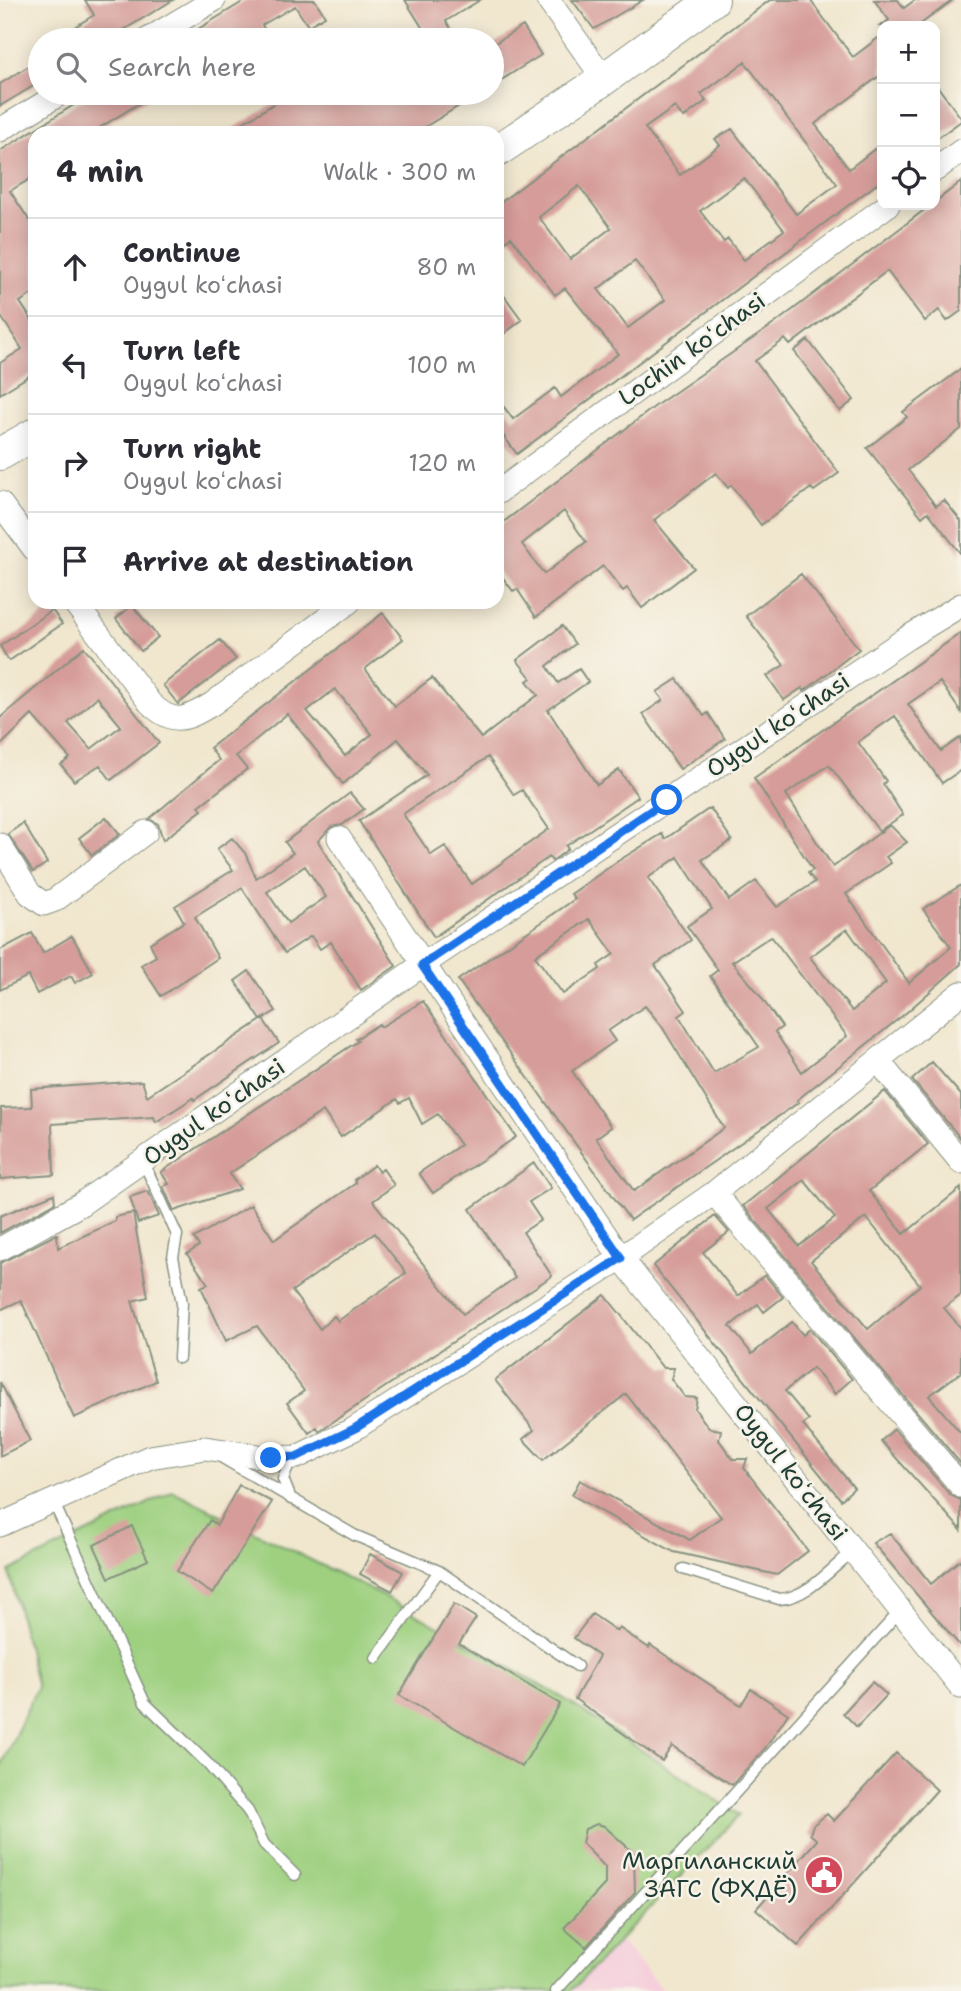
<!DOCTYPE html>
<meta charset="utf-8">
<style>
:root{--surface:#fff;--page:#f2f2f3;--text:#2b2b33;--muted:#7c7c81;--line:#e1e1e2}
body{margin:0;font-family:"Shantell Sans",sans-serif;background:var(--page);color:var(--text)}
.controls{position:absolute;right:21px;top:21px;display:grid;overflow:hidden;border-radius:14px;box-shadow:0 4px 18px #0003}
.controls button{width:63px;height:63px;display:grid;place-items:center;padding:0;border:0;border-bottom:2px solid var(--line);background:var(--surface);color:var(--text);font:35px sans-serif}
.stop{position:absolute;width:21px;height:21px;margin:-16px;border:5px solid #1a73e8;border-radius:50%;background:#fff}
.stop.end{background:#1a73e8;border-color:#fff;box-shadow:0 2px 7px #0008}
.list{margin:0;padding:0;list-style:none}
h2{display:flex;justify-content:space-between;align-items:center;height:91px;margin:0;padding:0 28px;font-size:30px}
h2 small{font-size:23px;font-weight:400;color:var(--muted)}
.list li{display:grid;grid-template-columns:46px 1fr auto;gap:21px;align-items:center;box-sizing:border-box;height:98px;padding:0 28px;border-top:2px solid var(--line)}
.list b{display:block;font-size:26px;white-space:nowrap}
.list p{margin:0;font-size:23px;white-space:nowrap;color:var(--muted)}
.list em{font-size:23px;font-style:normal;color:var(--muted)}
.icon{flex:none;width:38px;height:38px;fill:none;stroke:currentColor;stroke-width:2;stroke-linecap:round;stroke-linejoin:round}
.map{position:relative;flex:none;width:961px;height:1991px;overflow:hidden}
.search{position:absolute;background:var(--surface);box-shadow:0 4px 18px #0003;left:28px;top:28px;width:476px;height:77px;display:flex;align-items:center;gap:18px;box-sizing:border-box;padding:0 24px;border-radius:38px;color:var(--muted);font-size:26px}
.panel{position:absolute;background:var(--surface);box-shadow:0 4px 18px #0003;left:28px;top:126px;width:476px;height:483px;border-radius:21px}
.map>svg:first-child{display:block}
.built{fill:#f5cfdb}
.green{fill:#9ed080;stroke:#5e865a;stroke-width:2}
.building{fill:#d69c99;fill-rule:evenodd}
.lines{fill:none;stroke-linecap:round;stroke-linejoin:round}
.lane-casing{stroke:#889282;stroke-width:13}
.street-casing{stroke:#889282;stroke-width:25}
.secondary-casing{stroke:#889282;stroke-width:34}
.lane{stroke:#fff;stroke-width:10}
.street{stroke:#fff;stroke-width:23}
.secondary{stroke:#fff;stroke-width:32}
.route{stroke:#1a73e8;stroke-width:9}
.labels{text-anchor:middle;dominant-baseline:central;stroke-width:5;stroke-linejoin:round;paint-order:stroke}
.street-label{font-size:24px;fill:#1f3d34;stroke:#f7f3e8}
.poi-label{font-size:24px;fill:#1f3d34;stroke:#f7f3e8;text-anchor:end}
</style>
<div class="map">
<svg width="961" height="1991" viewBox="0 0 961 1991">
<rect width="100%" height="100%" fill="#f7f3e8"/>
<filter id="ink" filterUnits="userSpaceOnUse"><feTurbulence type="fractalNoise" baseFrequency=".0143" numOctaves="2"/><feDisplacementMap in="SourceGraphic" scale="14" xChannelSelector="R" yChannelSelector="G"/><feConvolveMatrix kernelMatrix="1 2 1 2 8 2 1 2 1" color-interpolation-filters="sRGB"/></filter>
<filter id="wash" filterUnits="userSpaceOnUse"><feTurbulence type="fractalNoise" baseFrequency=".00686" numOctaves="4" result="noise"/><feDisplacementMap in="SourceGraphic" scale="28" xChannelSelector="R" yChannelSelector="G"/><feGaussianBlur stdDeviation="1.57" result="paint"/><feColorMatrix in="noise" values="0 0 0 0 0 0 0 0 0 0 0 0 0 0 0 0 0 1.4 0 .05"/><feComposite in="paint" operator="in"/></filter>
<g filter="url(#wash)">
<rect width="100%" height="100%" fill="#f1e7cf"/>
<path class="built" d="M619,1939L663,1991H571Z"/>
<path class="green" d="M173,1491L389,1599L563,1698L739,1815L571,1991H0V1769L37,1687L9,1571Z"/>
<g id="blocks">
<path class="building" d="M85,0H173L107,40H54L94,15Z
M246,0H315L325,16L308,26L295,6L262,25L271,40H180Z
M405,0H480L446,21L458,40H430Z
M572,0H643L594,29Z
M770,0H810L853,57L882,35V74L815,124L849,169L882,143V180L517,454L497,427V398L513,419L555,388L561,397L618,354L565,288L555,295L511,237L497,247V205ZM745,62L837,184L796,214L732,129L715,139L720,145L680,175L645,128L675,107L683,118L706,101L701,94ZM744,178L784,230L744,260L728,239L724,242L700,211ZM579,186L611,228L570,259L539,217ZM635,261L665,300L628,328L598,289Z
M874,0H898L904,8L915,0H953L918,26H880L889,20Z
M523,26L541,55L492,86V45Z
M40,59V82L0,106V84Z
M935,83L961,118V121L935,140Z
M93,93H156L91,133H35V176L10,191L35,229V292L20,302L35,325V372L0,394V363L22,349L0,315V151Z
M292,93H408L414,102L430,93H480L415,133H226Z
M961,182V311L947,321L939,310L925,321L887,271L790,345L785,339L755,361L839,473L814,491L811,488L761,525L731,485L728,488L716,473L654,520L694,568L642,608L627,588L623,591L603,566L536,617L517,589L513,591L497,570V527L658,404L774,324ZM564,511L586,542L544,574L522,544Z
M497,286L522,320L497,339Z
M808,340L854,400L840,411L794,351Z
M961,369V429L908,470L936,506L944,500L961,521V554L928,512L922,517L867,448L907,417L903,412Z
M801,574L859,649L811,686L804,691L802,688L784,700L767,676L784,665L746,616Z
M132,605L158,637L141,651L116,619Z
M52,610L62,624L9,661L0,646Z
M383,613L403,639L365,669L395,706L432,678L481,738L538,695L527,681L531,678L517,660L562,626L575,644L547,666L558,683L579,669L588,682L548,710L597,785L619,770L638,797L566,846L568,849L559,856L552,861L549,857L434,937L359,821L427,775L398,739L343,784L287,714L236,756L247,769L199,806L202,810L163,840L158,824L149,819L219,760L210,748ZM335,689L372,734L345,756L307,711ZM488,757L514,795L522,790L549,829L472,884L445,846L431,855L403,814Z
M961,633V712L940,682L908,704L941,751L961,737V770L942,783L895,716L858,742L886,781L883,784L903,815L879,831L829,765L786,794L833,867L890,825L907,842L886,857L891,863L846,894L909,983L951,947L923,909L961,885V964L907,1012L797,1100L799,1102L630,1220L458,980L575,899L571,894L618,861L662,834L665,839L710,808L732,840L702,860L729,900L756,881L777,907L815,882L808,873L813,870L754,778ZM678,857L712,909L687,926L718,970L710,976L759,1047L714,1073L679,1016L686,1011L655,965L691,940L648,878ZM589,919L614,954L598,965L600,969L563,994L535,956ZM847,929L886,983L852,1011L810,957ZM771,936L847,1036L802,1072L775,1032L782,1027L756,990L732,962ZM645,1006L661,1025L724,1128L634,1191L596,1138L611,1127L572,1071L615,1041L608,1031Z
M220,640L236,659L178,704L163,685Z
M84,647L159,743L111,780L100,765L74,781L61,765L70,758L32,715L0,746V718ZM97,697L121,726L91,749L68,723Z
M677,679L704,716L708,713L725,739L680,769L643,714L663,700L657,692Z
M350,793L364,809L342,825L331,827L318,841L396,966L361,990L331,942L320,949L311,936L285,953L242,888L195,917L218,958L161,996L141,965L156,956L150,943L184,922L175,906L233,870L217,849L232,838L245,853L256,878L293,853L285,842ZM305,866L326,897L288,923L267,892Z
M106,817L120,834L92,855L79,838Z
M23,823L47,863L33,872L8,834Z
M32,933L43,953L72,936L93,973L75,983L71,976L37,994L28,976L0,990V950Z
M249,971L276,1011L261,1020L235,981Z
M423,1001L516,1137L433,1193L419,1173L460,1145L438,1114L422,1124L409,1098L400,1103L397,1099L341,1137L323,1111L229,1174L240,1189L174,1211L163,1186L169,1184L161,1172L358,1041L356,1039L379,1024L381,1027Z
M263,1019L279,1043L194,1100L193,1098L156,1122L154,1117L52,1124L54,1175L0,1179L1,1108L32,1107L31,1089L142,1081L147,1096Z
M932,1062L961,1095V1139L912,1080Z
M885,1091L928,1144L869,1191L904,1234L961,1188V1295L944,1308L961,1328V1372L929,1396L961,1433V1464L743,1206ZM804,1180L835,1218L799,1246L768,1209ZM866,1217L920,1285L868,1329L811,1261Z
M534,1163L551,1188L529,1202L541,1220L523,1232L552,1276L319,1431L317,1427L309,1433L287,1403L304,1391L257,1326L226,1341L201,1287L208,1284L187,1254L199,1246L194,1238L251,1205L274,1240L356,1183L354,1180L374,1165L379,1172L383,1169L394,1185L373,1201L463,1314L515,1278L470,1209ZM375,1233L406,1273L338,1321L334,1316L320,1329L292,1291Z
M148,1191L159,1216L138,1223L130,1197Z
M54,1194L55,1203L0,1233V1216Z
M133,1213L148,1297L132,1301L156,1381L74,1418L21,1300L0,1310V1263L57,1234L58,1248L115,1221V1217Z
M715,1216L729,1232L703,1252L738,1296L765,1275L783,1297L764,1312L758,1304L730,1326L752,1354L792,1322L803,1335L810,1329L852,1379L835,1394L813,1368L785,1391L809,1420L803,1425L854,1488L841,1500L653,1266Z
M605,1295L663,1368H674L671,1379L685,1397L697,1398L695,1409L709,1428L721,1430L719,1440L733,1459H747L744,1468L808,1551L777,1575L674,1552L572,1495L580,1480L690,1540L721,1517L626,1394L543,1460L523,1439L534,1430L495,1380Z
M0,1382L30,1441L0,1456Z
M894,1429L950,1495L961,1500V1530L881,1441Z
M239,1485L272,1502L213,1594L177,1571L210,1520L217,1525Z
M132,1526L148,1560L109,1578L94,1545Z
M890,1533L931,1584L961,1559V1647L873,1543Z
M370,1554L403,1572L392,1591L360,1574Z
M454,1604L476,1618L459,1644L560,1704L522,1767L399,1695Z
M592,1614L617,1631L619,1628L649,1648L650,1645L741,1705L751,1689L788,1714L766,1747L732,1785L672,1746L662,1761L575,1699L599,1656L574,1638Z
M872,1682L887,1695L857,1727L843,1713Z
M896,1753L937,1790L798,1946L756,1909L817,1840L810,1834L813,1825L827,1814L834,1821Z
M597,1824L604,1826L634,1853L635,1892L586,1947L564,1928L605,1884V1867L582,1843L585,1829Z"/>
</g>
</g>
<g filter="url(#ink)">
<use href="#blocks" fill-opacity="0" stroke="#889282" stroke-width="2"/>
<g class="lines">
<g class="lane-casing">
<path id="lane" d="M143,1161L177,1235L173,1257L182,1303L179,1358
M219,1456L354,1535L439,1571L577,1666
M291,1499L283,1479L288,1466L296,1458
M53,1501L145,1703L206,1762L248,1811L264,1844L295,1875
M683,1569L779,1599C807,1598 832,1568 853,1551
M376,1658L439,1571
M556,1991L900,1611"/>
</g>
<g class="street-casing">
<path id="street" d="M548,0L604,79
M147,40L214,0
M0,130L61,93
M935,170L961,151
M497,493L888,205
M0,503L35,550
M74,602L150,703C173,726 186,720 212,704L349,602
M339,838L621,1258L961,1687
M0,845L30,894L44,904L55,900L146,832
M879,1062L961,1162
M714,1193L961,1486
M0,1249L81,1204L422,965L907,638L961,605
M0,1525L150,1457L205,1448L271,1458L297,1457L354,1429L621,1258L714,1193L961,993"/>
</g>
<g class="secondary-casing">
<path id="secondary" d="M497,151L604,79L713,0
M0,454L35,434"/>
</g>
<use href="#lane" class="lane"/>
<use href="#street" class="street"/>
<use href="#secondary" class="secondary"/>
</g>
</g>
<g class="lines" filter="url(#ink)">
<path class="route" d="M271,1458L296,1457L354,1429L621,1258L422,965L667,800"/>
</g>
<defs>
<g id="civic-disc" transform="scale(2.0125)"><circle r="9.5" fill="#d1495b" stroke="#f7f3e8"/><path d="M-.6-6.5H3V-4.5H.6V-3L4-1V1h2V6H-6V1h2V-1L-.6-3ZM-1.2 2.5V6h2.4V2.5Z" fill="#fff"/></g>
</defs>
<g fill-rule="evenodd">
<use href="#civic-disc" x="824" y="1875"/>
</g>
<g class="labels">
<g class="street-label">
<text transform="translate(692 349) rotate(-36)">Lochin koʻchasi</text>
<text transform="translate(778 725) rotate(-34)">Oygul koʻchasi</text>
<text transform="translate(214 1112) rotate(-35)">Oygul koʻchasi</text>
<text transform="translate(791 1472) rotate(52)">Oygul koʻchasi</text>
</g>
<g class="poi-label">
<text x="797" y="1861">Маргиланский<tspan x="797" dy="28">ЗАГС (ФХДЁ)</tspan></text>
</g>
</g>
</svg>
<div class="controls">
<button>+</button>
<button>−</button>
<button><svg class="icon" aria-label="locate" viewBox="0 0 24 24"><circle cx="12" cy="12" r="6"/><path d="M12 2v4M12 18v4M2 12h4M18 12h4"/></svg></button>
</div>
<div class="stop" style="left:667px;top:800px"></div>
<div class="stop end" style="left:271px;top:1458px"></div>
<div class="search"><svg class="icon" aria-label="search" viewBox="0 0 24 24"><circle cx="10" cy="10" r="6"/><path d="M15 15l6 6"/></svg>Search here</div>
<section class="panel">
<h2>4 min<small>Walk · 300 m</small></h2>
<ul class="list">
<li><svg class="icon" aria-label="ahead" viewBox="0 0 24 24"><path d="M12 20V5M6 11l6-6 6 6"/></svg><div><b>Continue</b><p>Oygul koʻchasi</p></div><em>80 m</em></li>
<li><svg class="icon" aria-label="left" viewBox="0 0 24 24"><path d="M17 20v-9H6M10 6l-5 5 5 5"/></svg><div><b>Turn left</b><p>Oygul koʻchasi</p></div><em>100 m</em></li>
<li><svg class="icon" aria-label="right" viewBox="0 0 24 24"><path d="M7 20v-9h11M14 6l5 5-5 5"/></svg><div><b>Turn right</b><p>Oygul koʻchasi</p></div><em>120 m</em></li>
<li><svg class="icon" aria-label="arrive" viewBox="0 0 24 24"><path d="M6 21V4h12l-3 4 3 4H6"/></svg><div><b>Arrive at destination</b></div></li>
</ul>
</section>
</div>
